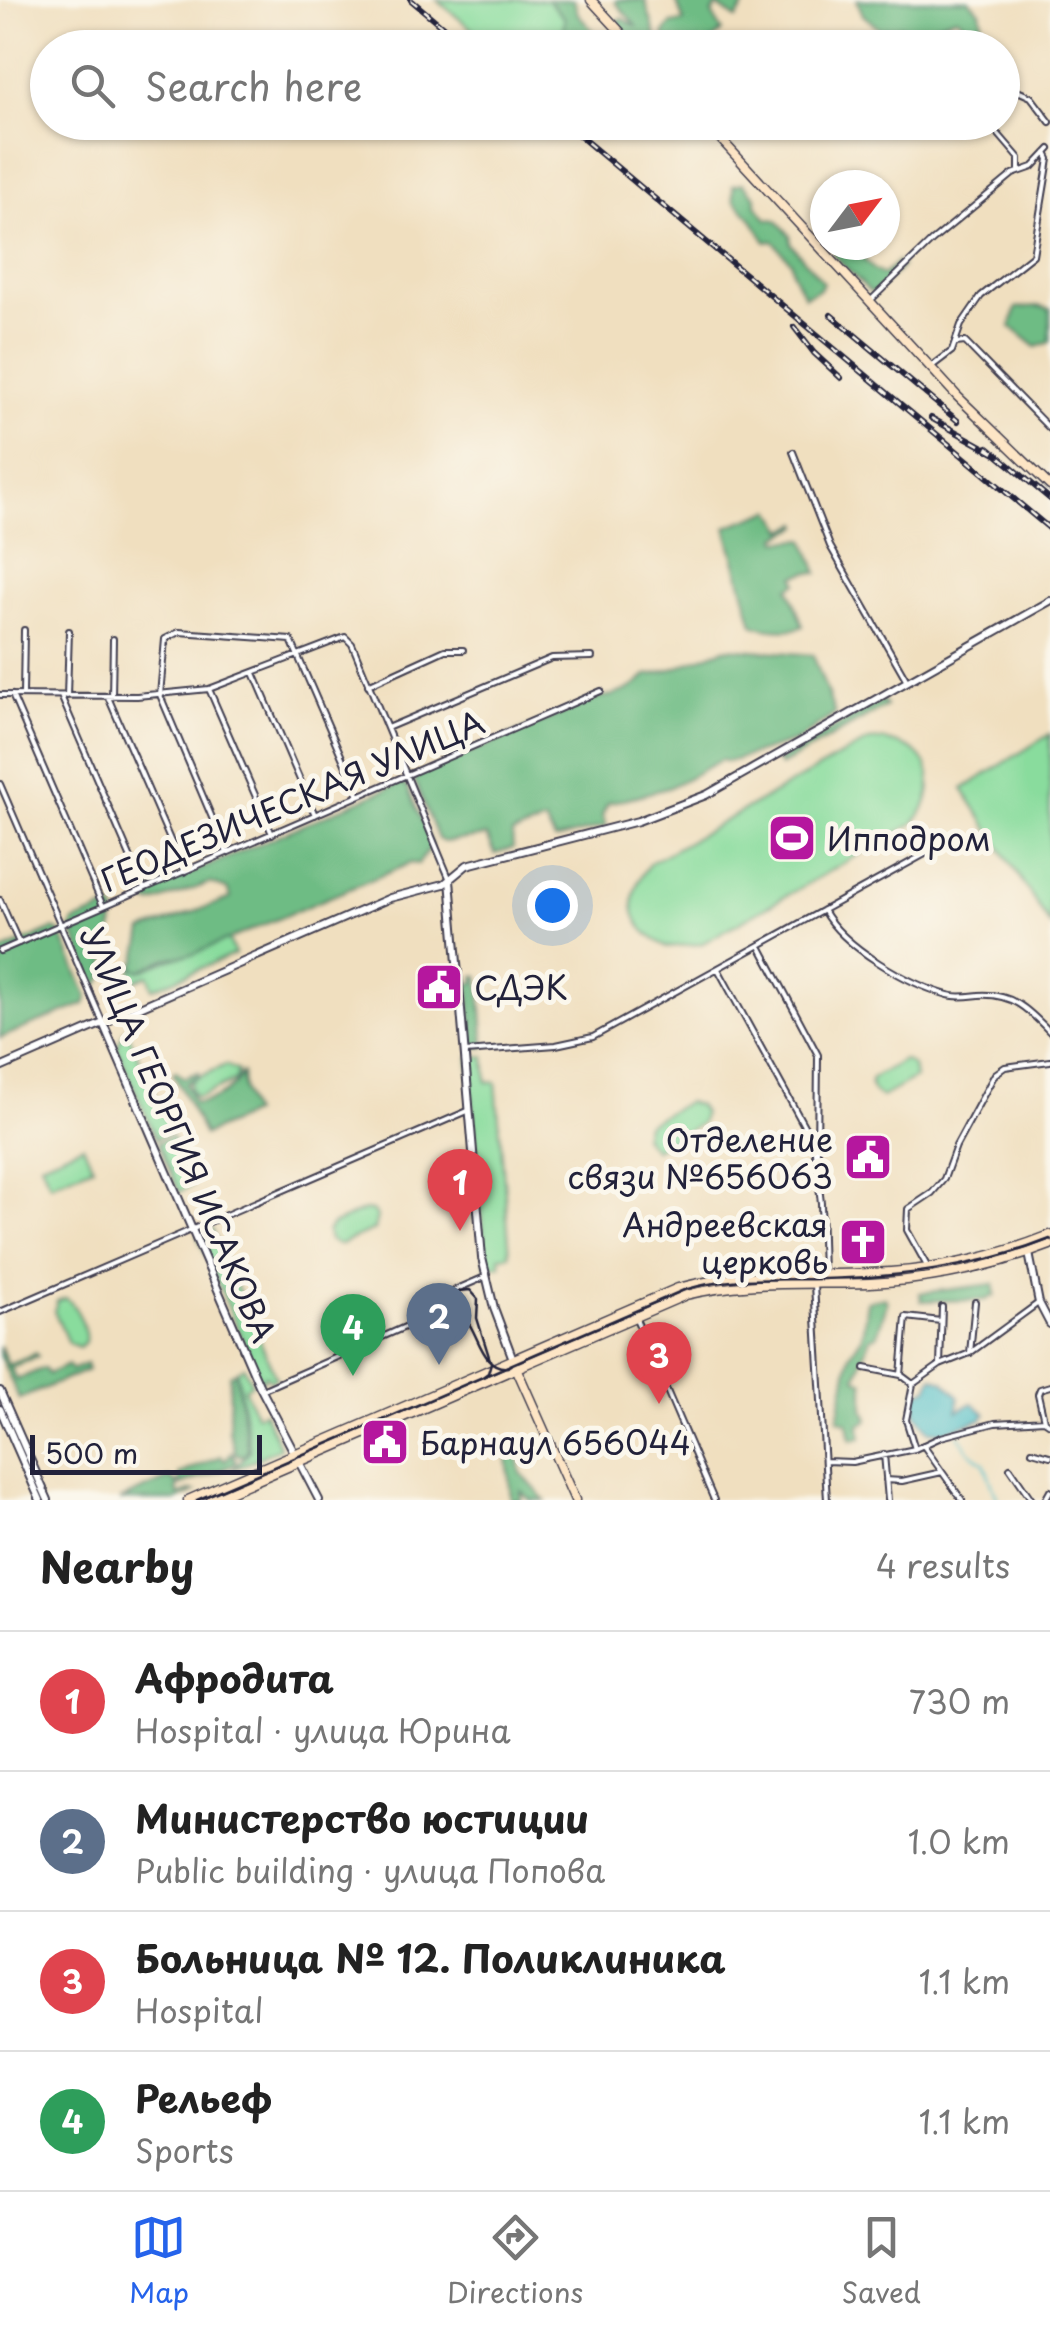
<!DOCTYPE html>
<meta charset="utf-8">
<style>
:root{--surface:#fff;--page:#f6f6f6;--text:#222;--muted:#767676;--line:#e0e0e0;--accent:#2563eb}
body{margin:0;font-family:"Playpen Sans",sans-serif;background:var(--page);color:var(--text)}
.compass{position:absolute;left:810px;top:170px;width:90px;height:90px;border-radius:50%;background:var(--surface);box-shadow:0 2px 8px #0004;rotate:58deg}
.scale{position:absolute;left:30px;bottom:25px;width:232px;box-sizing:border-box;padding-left:10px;border:5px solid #22223b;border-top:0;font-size:28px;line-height:35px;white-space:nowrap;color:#22223b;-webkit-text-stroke:8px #fbf7ec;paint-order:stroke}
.you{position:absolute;left:552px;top:905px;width:35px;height:35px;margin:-25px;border:8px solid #fff;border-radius:50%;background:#1a73e8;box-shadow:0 0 0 15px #1a73e833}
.badge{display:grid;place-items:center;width:65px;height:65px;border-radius:50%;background:var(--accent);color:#fff;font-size:32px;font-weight:700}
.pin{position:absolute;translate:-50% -82px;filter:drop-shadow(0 2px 5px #0008)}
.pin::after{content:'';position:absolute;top:52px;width:35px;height:30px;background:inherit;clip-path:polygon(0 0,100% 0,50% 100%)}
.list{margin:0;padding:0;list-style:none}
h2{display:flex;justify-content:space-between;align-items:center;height:130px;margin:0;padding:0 40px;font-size:42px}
h2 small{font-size:32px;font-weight:400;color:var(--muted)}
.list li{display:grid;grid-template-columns:65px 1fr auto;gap:30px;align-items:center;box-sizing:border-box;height:140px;padding:0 40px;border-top:2px solid var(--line)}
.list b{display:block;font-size:38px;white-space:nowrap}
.list p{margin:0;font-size:32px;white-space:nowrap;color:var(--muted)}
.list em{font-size:32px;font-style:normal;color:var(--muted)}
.icon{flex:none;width:55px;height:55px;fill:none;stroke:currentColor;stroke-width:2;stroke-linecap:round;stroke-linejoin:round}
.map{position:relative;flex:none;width:1050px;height:1500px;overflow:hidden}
.search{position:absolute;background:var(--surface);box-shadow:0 2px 8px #0004;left:30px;right:30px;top:30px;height:110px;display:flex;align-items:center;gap:25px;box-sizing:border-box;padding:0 35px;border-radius:55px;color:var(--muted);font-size:38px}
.sheet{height:690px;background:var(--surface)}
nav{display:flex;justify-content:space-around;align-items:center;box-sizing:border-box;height:140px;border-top:2px solid var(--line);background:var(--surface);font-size:28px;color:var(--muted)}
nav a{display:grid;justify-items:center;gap:5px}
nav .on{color:var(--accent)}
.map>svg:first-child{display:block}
.green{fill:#89dc9d;stroke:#567f6c;stroke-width:2.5}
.forest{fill:#6ebc84;stroke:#486f60;stroke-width:2.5}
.water{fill:#4fbec6;stroke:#387080;stroke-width:2.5}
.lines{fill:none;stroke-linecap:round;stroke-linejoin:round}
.stream{stroke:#4fbec6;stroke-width:2.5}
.minor-casing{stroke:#413e4f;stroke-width:8}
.tertiary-casing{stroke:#413e4f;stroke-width:10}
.secondary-casing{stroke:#413e4f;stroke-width:11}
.minor{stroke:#fff;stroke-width:4}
.tertiary{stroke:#fff;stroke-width:6}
.secondary{stroke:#fde5c5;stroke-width:8}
.tram{stroke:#22223b;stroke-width:2.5}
.rail-casing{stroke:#22223b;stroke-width:6}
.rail{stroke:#fbf7ec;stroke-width:2.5;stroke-dasharray:8;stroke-linecap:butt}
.labels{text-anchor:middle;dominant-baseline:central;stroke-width:10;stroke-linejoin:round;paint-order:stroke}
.street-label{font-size:32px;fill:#22223b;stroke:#fbf7ec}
.poi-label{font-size:32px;fill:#22223b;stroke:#fbf7ec;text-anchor:start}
</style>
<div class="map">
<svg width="1050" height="1500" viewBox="0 0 1050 1500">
<rect width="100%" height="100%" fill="#fbf7ec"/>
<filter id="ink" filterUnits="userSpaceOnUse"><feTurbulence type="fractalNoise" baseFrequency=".01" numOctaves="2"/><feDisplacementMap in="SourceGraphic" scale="20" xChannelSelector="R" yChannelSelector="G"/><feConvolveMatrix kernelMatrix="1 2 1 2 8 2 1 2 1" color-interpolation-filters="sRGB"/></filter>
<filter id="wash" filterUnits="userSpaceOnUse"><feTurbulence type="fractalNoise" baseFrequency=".0048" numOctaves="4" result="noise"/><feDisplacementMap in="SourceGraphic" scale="40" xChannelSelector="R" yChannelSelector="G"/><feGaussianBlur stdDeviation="2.25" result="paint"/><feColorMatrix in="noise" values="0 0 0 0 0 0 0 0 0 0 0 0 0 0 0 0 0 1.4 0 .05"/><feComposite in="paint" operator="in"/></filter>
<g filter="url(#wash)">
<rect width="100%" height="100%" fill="#f0dfbf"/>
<path class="green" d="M437,0H548L565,19L563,31L575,47H493Z
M1050,734V925L963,789Z
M882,740C892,742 905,745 914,751C939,769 932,808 911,825L701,944L667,947C628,927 623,898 650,863L851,750L869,741Z
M228,939L235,954L153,988L148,975L131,982L132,967L140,971C169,957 199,952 228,939Z
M126,1028L171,1132L156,1139L117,1047Z
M485,1056L487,1082H496L510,1255L500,1256L501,1265L486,1266L469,1057Z
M904,1060L913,1066L915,1078L882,1097C873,1094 868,1088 872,1078Z
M226,1065L238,1071L236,1080L199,1097L194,1096L190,1088L192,1080Z
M687,1102L698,1105L703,1113L701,1123L659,1147L654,1149L643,1137L646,1124Z
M172,1137L193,1185L179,1192L158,1143Z
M83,1145L93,1166L50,1184L41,1163Z
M364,1210L372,1211L377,1217L374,1230L338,1245L329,1240L327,1232L332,1225Z
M212,1229L276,1378L271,1381L265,1375L261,1382L197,1235Z
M66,1298C77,1306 87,1329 85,1342L79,1347L68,1343L54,1311L57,1301Z
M244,1367L252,1384L244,1388L256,1415L264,1412L280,1448L232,1470L250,1451L237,1371Z"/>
<path class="forest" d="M548,0H574L578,14L607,47H575L563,31L565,19Z
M617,0H645L658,43L656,47H639L616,22L621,18L637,27L615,2Z
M676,0H743L746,4L736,19L717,6L712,14L722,31L706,47H668L664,33L671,24L684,22Z
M857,0H969L980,11L983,29L971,46L956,47L965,25L957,17L936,24L928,37L904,43L902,26L881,30L863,15Z
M743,183L756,197V205L767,219L776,220L790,235L791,244L823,282L820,289L804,296L793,273L791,262L773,241L766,242L751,218L734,200L733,185Z
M839,245H851L873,269L883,275L898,262L902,267L875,292H870L834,256L833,252Z
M1037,306L1050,309V342L1036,347L1011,327L1016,308Z
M772,510L785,530L799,523L800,526L778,537L779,541L805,539L818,573L808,572L795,576L797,583L789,588L803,626C794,632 763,630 753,624L726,527Z
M728,648L813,655L835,714L796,741L728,762L721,760L668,788L608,803L602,815L606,826L555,840L545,822L512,834L513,848L495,854L487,836L444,842L438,839L414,780L418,775L600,697C617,696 636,688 647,675C671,673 703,655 728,648Z
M883,700L886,706L780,766L777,761Z
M400,783L407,786L432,845L418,864L411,863L194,954L165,959L140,971L132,967L137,960L143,931L231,898L227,889L210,883L151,904L145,901V893Z
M111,907L116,911L103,978L98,985L93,982L71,928L74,922Z
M54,929L60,932L88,997L85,1004L0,1038V952Z
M475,976H479L485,1047L473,1048L469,983H475Z
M176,1071L184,1078L198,1072L199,1075L186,1084L194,1103C215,1102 235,1090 242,1072L243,1090L251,1114L204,1135L173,1073Z
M994,1284L995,1295L986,1300L921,1301L920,1293Z
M885,1297L887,1303L877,1335L870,1338L856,1378L864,1382V1409L868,1420L860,1425L861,1438L851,1440L848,1423L838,1419L850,1355L862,1337L867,1301Z
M0,1346L8,1365L36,1353L38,1356L11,1368L16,1380L44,1368L48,1374L68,1365L71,1370L86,1364L88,1370L19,1399L0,1356Z
M236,1372L248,1451L243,1456L236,1454L229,1431L230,1375Z
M506,1444H516L521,1473L545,1500H530L521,1491V1500H511Z
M232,1452L236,1462C221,1474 198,1477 180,1486V1474L221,1456L225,1460Z
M170,1478L177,1483L178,1495L190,1491L195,1492L177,1500H120Z"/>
<path class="water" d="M933,1377L944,1381L959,1396L958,1411L973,1403L986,1414L982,1419L943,1432L929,1431L916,1413V1394L928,1388Z"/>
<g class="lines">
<path class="stream" d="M958,1435L970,1452L984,1463L998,1500"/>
</g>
</g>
<g filter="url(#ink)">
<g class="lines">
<g class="minor-casing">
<path id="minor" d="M1002,84L1031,97L1050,122
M988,122L1019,158V170
M870,301L932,241L1013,174L1033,167L1050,149
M956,343L965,342L1050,429
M931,367L952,351L961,325L981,296L1033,255L1049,159L1046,153
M793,452L830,546L906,679
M254,673L315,815
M368,685L445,650H463
M209,689L272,834
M0,695L137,696L209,689L345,637L352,644L450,880
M12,695L103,906
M23,695L24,630
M61,696L144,889
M67,696L69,631
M108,697L184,872
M112,697L113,639
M387,728L552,658L592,657
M0,784L103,1023
M227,853L160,695L165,639L179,632L291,640L358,794
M0,900L19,943
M823,910C843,947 908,984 948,995C958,998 969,996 979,995C1012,993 1028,1009 1050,1032
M761,948L818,1055L817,1154
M0,951L601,691
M718,969L814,1144L821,1203L823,1274
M465,1052L556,1045L593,1037L945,843
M927,1266L907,1230L908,1209L932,1193L944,1179L956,1146L995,1074L1005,1067L1050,1061
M814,1285L827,1500
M631,1307L714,1500
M0,1312L470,1110
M970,1353L975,1302
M940,1365L942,1307
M865,1368L901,1375
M913,1384L901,1375L906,1317L941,1321
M1050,1386L1040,1389L1038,1394L1044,1420L1050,1424
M262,1390L414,1323L457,1289L485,1277
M923,1445L962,1500
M915,1449L906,1420L913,1384L940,1365L970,1353L1037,1304
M1032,1451L1050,1456
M884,1454L888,1500
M826,1461L852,1462L915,1449L941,1437L995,1423L1044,1420
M1010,1468L1032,1500
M886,1480L902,1481L942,1472
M1045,1500L1050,1491"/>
</g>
<g class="tertiary-casing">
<path id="tertiary" d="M450,880L482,1258L494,1308L513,1359
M103,1023L259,1385L319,1500
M0,1068L390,898L444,884L467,865L638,821L706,795L1050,601
M1029,1253L1039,1303L1050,1324
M0,1391L48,1500
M0,1409L40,1500"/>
</g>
<g class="secondary-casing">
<path id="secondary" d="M591,0L635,48
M705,122L957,396L1050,486
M514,1363L575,1500
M188,1500L678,1288C740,1271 806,1276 870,1273C931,1271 993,1258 1050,1235
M211,1500L686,1295C744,1280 809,1285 870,1283C931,1280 993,1267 1050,1245"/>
</g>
<use href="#minor" class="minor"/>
<use href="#tertiary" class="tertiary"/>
<use href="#secondary" class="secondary"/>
<path class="tram" d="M481,1378L488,1373L491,1363L477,1318L478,1299L470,1290L460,1291L453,1299L454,1309C460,1315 467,1320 471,1327C480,1343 486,1370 508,1367
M197,1500L684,1290C728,1276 777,1280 823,1279C900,1277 978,1268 1050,1239"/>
<g class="rail-casing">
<path id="rail" d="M411,0L468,48
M563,122L1050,529
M831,315L958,421
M794,327L814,353L841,378
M931,418L998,455
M988,447L1050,499"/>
</g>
<use href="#rail" class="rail"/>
</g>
</g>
<defs>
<g id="stadium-square" transform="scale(2.5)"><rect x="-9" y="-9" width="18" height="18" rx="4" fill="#b5179e" stroke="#fbf7ec"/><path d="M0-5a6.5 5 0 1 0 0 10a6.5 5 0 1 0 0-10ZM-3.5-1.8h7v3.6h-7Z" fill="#fff"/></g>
<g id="civic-square" transform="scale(2.5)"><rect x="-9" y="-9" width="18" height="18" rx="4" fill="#b5179e" stroke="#fbf7ec"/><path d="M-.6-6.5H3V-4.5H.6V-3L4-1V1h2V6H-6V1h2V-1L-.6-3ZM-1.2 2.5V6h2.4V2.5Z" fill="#fff"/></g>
<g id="church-square" transform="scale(2.5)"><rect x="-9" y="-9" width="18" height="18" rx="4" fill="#b5179e" stroke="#fbf7ec"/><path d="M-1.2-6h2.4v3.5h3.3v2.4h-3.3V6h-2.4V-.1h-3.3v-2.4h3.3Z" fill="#fff"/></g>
</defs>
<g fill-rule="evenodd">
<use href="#stadium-square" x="792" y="838"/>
<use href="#civic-square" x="439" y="987"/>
<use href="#civic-square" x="868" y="1157"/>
<use href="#church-square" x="863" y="1242"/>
<use href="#civic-square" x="385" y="1442"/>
</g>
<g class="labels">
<g class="street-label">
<text transform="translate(292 800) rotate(-23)">ГЕОДЕЗИЧЕСКАЯ УЛИЦА</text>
<text transform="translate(179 1134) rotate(67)">УЛИЦА ГЕОРГИЯ ИСАКОВА</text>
</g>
<g class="poi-label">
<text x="827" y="838">Ипподром</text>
<text x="474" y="987">СДЭК</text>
<text x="833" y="1139" text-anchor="end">Отделение<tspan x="833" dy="37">связи №656063</tspan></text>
<text x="828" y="1224" text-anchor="end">Андреевская<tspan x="828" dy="37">церковь</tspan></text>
<text x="420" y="1442">Барнаул 656044</text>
</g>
</g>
</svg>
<svg class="compass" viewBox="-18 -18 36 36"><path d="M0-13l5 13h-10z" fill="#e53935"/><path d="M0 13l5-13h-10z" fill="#767676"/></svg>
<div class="scale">500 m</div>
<div class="you"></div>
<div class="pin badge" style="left:460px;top:1231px;background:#e0444e">1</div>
<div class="pin badge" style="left:439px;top:1365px;background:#5c6f8a">2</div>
<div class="pin badge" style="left:659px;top:1404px;background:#e0444e">3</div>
<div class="pin badge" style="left:353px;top:1376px;background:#2e9e5b">4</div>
<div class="search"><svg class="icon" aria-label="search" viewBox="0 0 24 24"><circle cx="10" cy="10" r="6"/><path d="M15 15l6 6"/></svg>Search here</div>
</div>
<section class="sheet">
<h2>Nearby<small>4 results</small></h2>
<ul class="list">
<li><span class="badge" style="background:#e0444e">1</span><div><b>Афродита</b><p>Hospital · улица Юрина</p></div><em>730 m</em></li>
<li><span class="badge" style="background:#5c6f8a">2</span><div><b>Министерство юстиции</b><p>Public building · улица Попова</p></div><em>1.0 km</em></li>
<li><span class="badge" style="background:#e0444e">3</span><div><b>Больница № 12. Поликлиника</b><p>Hospital</p></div><em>1.1 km</em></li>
<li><span class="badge" style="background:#2e9e5b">4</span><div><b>Рельеф</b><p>Sports</p></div><em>1.1 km</em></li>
</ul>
</section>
<nav>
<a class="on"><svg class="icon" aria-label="map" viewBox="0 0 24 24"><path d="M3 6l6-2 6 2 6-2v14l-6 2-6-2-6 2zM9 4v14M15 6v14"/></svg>Map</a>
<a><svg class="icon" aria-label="directions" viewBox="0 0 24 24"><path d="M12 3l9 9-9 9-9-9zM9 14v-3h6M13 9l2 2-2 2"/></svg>Directions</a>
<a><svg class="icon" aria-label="saved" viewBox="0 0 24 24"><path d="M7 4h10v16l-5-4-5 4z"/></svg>Saved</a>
</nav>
